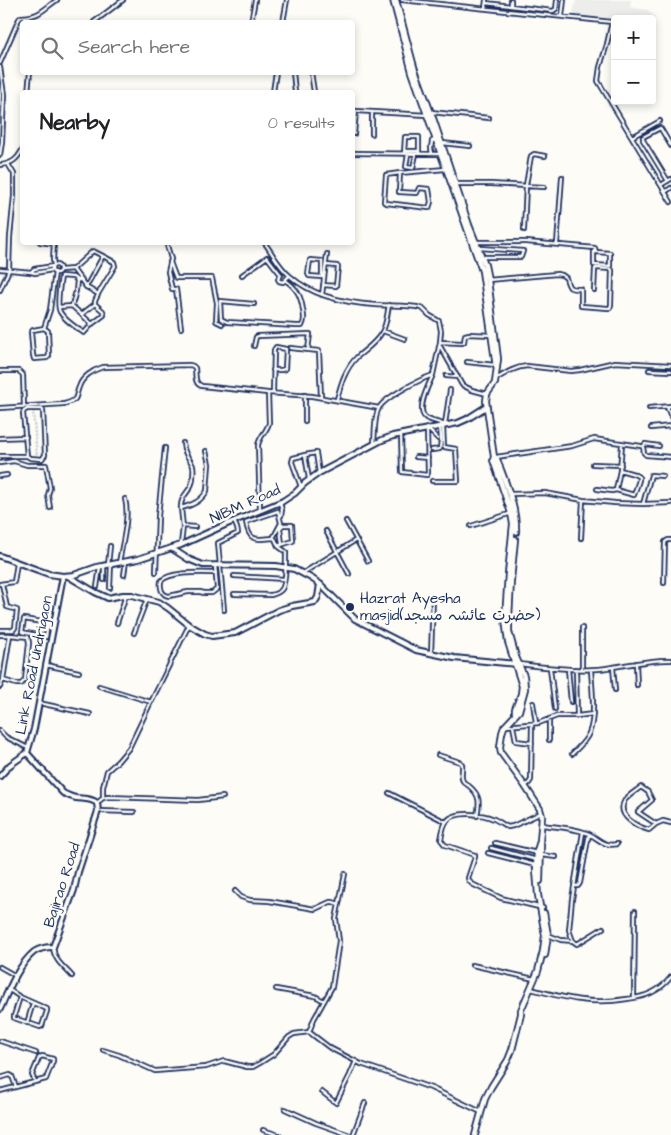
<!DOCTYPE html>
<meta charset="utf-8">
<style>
:root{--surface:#fff;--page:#f2f2f2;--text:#202124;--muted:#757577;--line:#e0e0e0}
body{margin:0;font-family:"Architects Daughter","Playpen Sans Arabic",sans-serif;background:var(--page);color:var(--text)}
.controls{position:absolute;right:15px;top:15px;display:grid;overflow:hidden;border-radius:5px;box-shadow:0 2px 8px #0003}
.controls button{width:45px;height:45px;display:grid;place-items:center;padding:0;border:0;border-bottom:1px solid var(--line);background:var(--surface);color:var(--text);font:25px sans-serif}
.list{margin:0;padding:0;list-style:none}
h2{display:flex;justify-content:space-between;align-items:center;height:65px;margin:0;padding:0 20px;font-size:21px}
h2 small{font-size:16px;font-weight:400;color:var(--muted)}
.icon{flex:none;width:28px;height:28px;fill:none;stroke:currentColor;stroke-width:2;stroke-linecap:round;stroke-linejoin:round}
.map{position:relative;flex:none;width:671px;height:1135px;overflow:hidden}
.search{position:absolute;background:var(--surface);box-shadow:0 2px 8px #0003;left:20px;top:20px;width:335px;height:55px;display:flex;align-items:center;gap:12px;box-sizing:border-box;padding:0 18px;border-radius:5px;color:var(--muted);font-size:19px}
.panel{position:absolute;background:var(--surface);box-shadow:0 2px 8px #0003;left:20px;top:90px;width:335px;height:155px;border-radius:5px}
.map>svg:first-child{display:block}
.built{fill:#edeeec}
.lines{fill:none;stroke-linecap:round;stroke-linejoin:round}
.street-tunnel{stroke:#d0d3d8;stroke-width:2.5;stroke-dasharray:2.5 1;stroke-linecap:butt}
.street-casing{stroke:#1b2f5e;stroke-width:6}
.secondary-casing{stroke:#1b2f5e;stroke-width:8}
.highway-casing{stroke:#1b2f5e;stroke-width:8}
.street{stroke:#fdfcf7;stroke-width:2.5}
.secondary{stroke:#fdfcf7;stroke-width:4}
.highway{stroke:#fdfcf7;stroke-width:4.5}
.poi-dot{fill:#1b2f5e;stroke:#fdfcf7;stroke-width:2}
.labels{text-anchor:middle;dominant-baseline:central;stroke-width:5;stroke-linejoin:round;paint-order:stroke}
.street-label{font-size:15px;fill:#1b2f5e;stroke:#fdfcf7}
.poi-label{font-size:15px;fill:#1b2f5e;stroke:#fdfcf7;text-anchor:start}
</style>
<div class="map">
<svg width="671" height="1135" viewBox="0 0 671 1135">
<rect width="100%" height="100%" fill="#fdfcf7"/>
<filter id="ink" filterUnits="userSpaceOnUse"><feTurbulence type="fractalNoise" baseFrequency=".02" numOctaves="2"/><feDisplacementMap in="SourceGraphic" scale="10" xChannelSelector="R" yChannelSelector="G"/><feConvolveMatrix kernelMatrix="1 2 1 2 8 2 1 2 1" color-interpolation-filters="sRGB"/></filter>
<g filter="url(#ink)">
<path class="built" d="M576,0H631L630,7L648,10L655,17L653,21H652V19H617L572,16Z"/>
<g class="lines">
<path class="street-tunnel" d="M33,410L37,457"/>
<g class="street-casing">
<path id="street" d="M402,0L612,22L607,44L600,67L598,81L671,202
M486,3L553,11L556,9L557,0
M511,6V0
M485,8L486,0
M562,16L564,0
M94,22L123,0
M251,22L255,0
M283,22L287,0
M0,63L19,19L21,17C41,16 42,10 57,0
M0,67L4,95L2,142L0,155
M293,72L295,92
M311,72L314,92
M28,92L30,72
M273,92L276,72
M431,112L489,118
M354,134L356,111L427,115
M372,134V112
M632,137L660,121
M442,143L470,146
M404,151H419
M352,153L440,154
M404,154L405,137H419V154
M408,154L406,167L413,168L416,154
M432,154L431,148L432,141L435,140
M0,165C11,164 17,160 22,150
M400,173L386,175L384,202L386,203L429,208L431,202L429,189L419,188L417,193L399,192L400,173L445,169
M668,181L643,140V137L660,128L661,129L671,146
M455,184H491L544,187
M661,185L671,179
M665,192L671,188
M524,230L526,185L531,156L534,154L545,156
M40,242L54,244
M54,242L53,260L54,265
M166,242L171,259L168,272L172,289H176L181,328
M264,242C273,254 279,267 290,276C313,297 346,303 376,305C391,306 408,305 422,308L429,315L439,321L441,331L440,342L462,343L464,342L465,335L469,334L492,335
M477,242H526L595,248L596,252L610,253V266L594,265V251H596
M557,244L562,177
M480,248L523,251L521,257H483
M170,262L176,278H212L217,303L216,321L222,324
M52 269a4 4 0 1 1 8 0a4 4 0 1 1-8 0Z
M0,269L31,272L35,273L52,270
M73,269L86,287L98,294L115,266L114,262L103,256
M60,270L73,269L93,251L103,256L86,287
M31,272L34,269L53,266
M242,275L267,257L281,275L278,279L279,281L283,282L285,280
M322,277L309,276L308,274L310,260L322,261V277H324
M77,280L73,277L61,276C60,285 56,305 60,312C65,321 76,327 84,333L92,324L104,315L103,311L95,304
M488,280L557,274L562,275L566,278C569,289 569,289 581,289V306L608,308H610L611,305L612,270L611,269L596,268L595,269L594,290
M323,285L336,286L338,267L337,266L326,265
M0,290L9,270L10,237L14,196V174L8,164
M322,295L327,254
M254,304L220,301L221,319L227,322L296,326H302C305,320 304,316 303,310C301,296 297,288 285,280L289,276
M72,305L76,291L77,280H82
M59,307L72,306L92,324
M82,314L95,304V301L98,295
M44,328L48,331L49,356L47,358L34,359L33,355L31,332L33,330Z
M44,328L50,310L55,272
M383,331L405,339
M254,346L256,337L258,336L310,334L308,350
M440,346L462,385L472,390L487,394
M290,348L319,351L321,397
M467,362L495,365
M273,370H281L285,369L286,349L276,347L274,350L273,393
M649,370L671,371
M0,371H19L23,375L24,406
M433,375C429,384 415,410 426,418C432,421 440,423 446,425
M446,376L458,377
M496,379C506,373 515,367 527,366L571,371L580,370L615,362L671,365
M337,399C341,384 345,369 357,357C366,349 376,343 382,332C387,324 387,314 389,305
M667,407L671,417
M0,408L64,404C68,403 72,402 75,399C77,396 77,391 79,387C82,377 93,370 103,367L190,365L193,366L195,368C196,375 194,384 202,386L268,393L312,396L379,408
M649,408L671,406
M27,409H41L43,410L45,455L42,459L30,458L27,456L23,413L24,411Z
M305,421V395
M445,424L450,390
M440,426L441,439
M651,428L671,426
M428,429L438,439
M401,434L402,472L427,475L428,473L427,430
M0,438L26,437
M374,443C375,434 374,416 379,408C385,397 421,379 433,375L440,342
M643,447L645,444L659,446
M432,450L440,449L441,439
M305,455L316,453L319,473
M0,456H26
M416,457L428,458
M496,457L572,446L594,439L641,446L643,447L644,453L646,455L671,457
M0,463L14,461L27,465H46L50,488L48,495L50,508
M593,464L621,465
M620,470L622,444
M0,476L7,475
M432,481H458L456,449L444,447L443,426
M301,487L292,462L293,458L305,455L309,479
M597,489L612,491L616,490L620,470L634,474L639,477V480L634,495L616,490
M510,494L545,493L583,500L615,503L643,504L671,503
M280,503L282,510L281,516
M643,504L651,475L663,476
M181,508C180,494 193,491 193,478C193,475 194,469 193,466C189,456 184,456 183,443
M260,510L258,445C260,436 267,431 269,423L268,393
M346,521L368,561
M183,526L195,527
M471,526L512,513
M326,531L349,574
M581,538L583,500
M181,544L183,527L181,508C193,505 201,501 207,491L209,464L206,451
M278,546L293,541L292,525H283L280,528L282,544
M119,563C122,544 130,517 125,499
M108,565L110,546
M215,565L217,589L212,593H204L200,592H188L169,596C161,595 160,587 161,581C171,571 202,573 216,573
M156,572L158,516L165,448
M303,573L356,540
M124,575L126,561
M234,576L284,579
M104,580V566
M664,583L665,542L668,540H671
M0,584L14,582L17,563
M97,587L100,567
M110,588L111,564
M234,594L271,595C275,594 279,593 282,589C286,583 286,560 286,552L278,546L275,539L273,538C256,540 249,542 246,522L278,511L281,523L273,538
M224,610L218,543L238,533L237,528L234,521
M48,623L46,637L22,632L24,619L53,624
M117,623L126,595
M582,628V669
M0,630H13L15,628L17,610L7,607L2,584
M134,633L147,599
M0,635H10L28,637L29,643L25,680L21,684H16L3,680L10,635
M431,654L433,598
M636,663L637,685
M520,664C544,667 574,671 598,669C622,667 646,659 671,660
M46,665L79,672
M613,667L615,690
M550,668L555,709
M568,669L571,702
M576,669L577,716
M99,686L151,702
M0,687L3,680
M39,703L90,714
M533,703L536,723
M506,726L539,723L557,716H577L593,714
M513,726L516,741L532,743
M0,731L6,737L28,748
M549,740V719
M572,754C578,748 586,741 589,733C596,718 592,687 591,670
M438,755L460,762L462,764C463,769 460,777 463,781C463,782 468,785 469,786C480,795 480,802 477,816
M525,786L529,783L531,780L532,724
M641,787L648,792L652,800L638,812L656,824L649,830C638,827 615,816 625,800C629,795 636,791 641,787Z
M389,793L446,822
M103,798V787L107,771L118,761L129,748L151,702L189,625
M97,803L103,798L108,797L198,800L223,797
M98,811L134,812
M541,813L513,826L508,827C503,825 499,821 494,819C483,814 455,810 447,821C443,825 442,834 441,840L445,845L475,855V857L468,878L469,881L472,884L501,898L543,908
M656,824L663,821L671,823
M542,825C556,827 576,828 589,834C600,839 603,847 617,844
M495,843L537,853
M491,848L537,860
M488,853L535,865
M541,855L556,857
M574,886H578L580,883L589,834
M235,891L241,897L250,900L269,901L315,909L330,902H333L339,904
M548,935L561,940L573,941L577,944L603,928
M573,941L569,930L572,899L583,832
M53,947C54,960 63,966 72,976
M472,965L534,979
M0,967L16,976
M8,989L20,997L14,1016V1018L40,1027L42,1026L47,1011V1009L20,997
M276,989L315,996L324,1001
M531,989C565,998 591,1005 627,999C645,997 659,992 671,977
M634,998L635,911
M27,1023L33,1003
M309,1032L330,1048L361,1064L431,1088L481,1112
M0,1041L36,1053
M103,1050L119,1055L155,1071L206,1067L224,1061L247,1067H253L260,1063L274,1054L289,1037L294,1034L309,1032L314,1019L332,987L339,941L336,919L345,874
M0,1078L10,1075L12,1076L16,1087
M0,1091L46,1079L53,1061V1059L42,1056L39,1058L32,1075L35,1081
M322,1092L336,1103L350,1075L356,1061
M285,1109L316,1123L350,1135
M263,1130L279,1135
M353,1135L365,1103"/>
</g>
<g class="secondary-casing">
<path id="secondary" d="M171,548L188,559L203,565L276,566L294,569L311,578L320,584L355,619L416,650L454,658L517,664
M0,556L35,569L49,574L63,576L74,575L97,567L138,559L181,545L227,524L283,501L295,493L305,483L319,473L382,440L393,436L458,423L467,419L486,407
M68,576L95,592L108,598L123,595H132L159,602L168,608L189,625L205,634L212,636L235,633L279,610L292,606L315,602L318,597L320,584
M0,776L10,765L27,753L34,729L63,576
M0,1009C8,991 19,964 34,952C40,948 47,947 53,947L74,890L78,872L98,811L97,803C91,798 84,799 76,798C71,797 67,795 63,793L27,753"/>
</g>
<g class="highway-casing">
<path id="highway" d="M393,0L412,72L482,271L496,367
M396,0L414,67L434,121L469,225L485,265L488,280L498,359L495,383L487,394L486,401L494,457L493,460L511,513L513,524L508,574L505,619L508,642L522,686L521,694L515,709V713
M494,457L497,459C505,482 517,507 516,532
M540,881L541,844L540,842
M544,913L548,935L545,955
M475,1135L485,1099L491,1087L508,1060L512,1050L521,1014V1010L538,971L543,951L545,935L538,895L536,870L537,851L540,841L542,816L540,809L525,786L501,753L500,747L502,733L504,727L519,711L525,689L524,676L516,657L509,632V618L511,580L515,539"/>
</g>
<use href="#street" class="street"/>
<use href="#secondary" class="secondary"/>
<use href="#highway" class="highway"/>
</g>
</g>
<circle class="poi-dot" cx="350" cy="607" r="5"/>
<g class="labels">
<g class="street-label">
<text transform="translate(245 504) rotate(-24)">NIBM Road</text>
<text transform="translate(34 665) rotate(-79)">Link Road Undrigaon</text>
<text transform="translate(62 885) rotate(-72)">Bajirao Road</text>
</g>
<g class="poi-label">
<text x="360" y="598">Hazrat Ayesha<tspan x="360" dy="17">masjid(حضرت عائشہ مسجد)</tspan></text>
</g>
</g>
</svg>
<div class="controls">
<button>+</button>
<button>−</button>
</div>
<div class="search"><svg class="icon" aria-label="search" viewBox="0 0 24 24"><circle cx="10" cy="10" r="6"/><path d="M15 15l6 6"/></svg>Search here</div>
<section class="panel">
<h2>Nearby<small>0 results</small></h2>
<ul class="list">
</ul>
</section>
</div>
